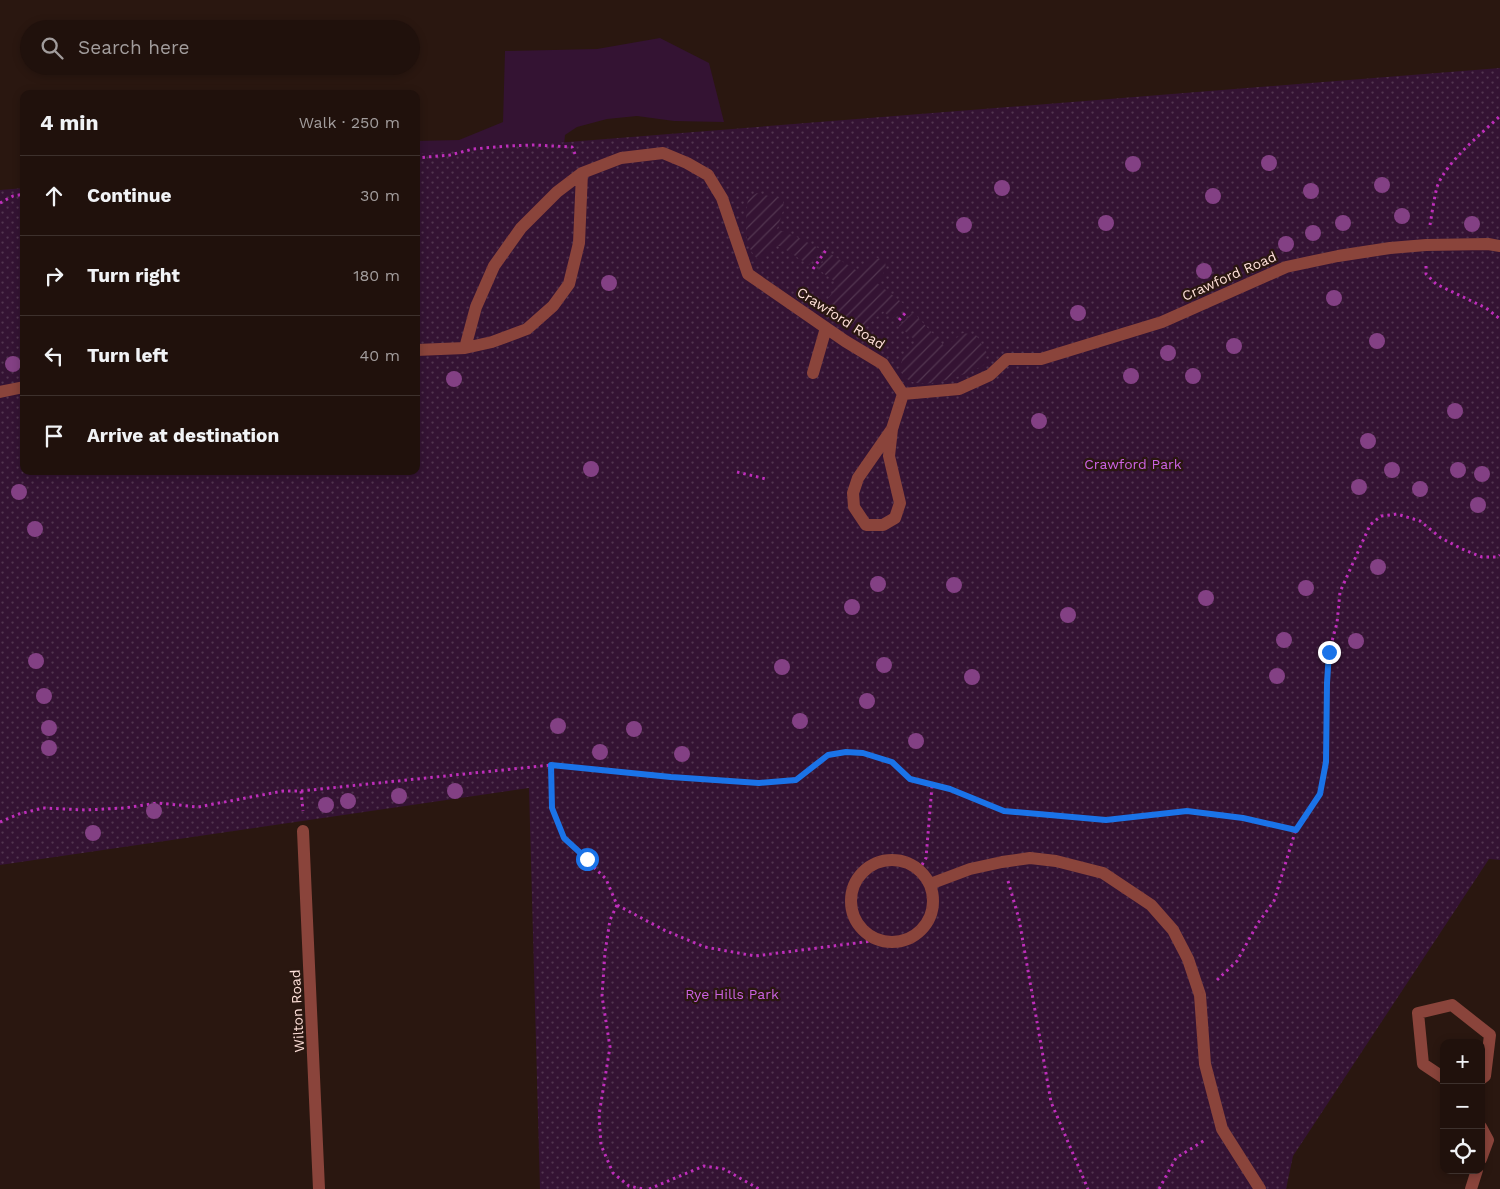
<!DOCTYPE html>
<meta charset="utf-8">
<style>
:root{--surface:#20110c;--page:#281a15;--text:#f1f3f6;--muted:#a29d9d;--line:#3d312d}
body{margin:0;font-family:"Work Sans",sans-serif;background:var(--page);color:var(--text)}
.controls{position:absolute;right:15px;bottom:15px;display:grid;overflow:hidden;border-radius:10px;box-shadow:0 2px 8px #0003}
.controls button{width:45px;height:45px;display:grid;place-items:center;padding:0;border:0;border-bottom:1px solid var(--line);background:var(--surface);color:var(--text);font:25px sans-serif}
.stop{position:absolute;width:15px;height:15px;margin:-11px;border:4px solid #1a73e8;border-radius:50%;background:#fff}
.stop.end{background:#1a73e8;border-color:#fff;box-shadow:0 1px 5px #0008}
.list{margin:0;padding:0;list-style:none}
h2{display:flex;justify-content:space-between;align-items:center;height:65px;margin:0;padding:0 20px;font-size:21px}
h2 small{font-size:16px;font-weight:400;color:var(--muted)}
.list li{display:grid;grid-template-columns:32px 1fr auto;gap:15px;align-items:center;box-sizing:border-box;height:80px;padding:0 20px;border-top:1px solid var(--line)}
.list b{display:block;font-size:19px;white-space:nowrap}
.list em{font-size:16px;font-style:normal;color:var(--muted)}
.icon{flex:none;width:28px;height:28px;fill:none;stroke:currentColor;stroke-width:2;stroke-linecap:round;stroke-linejoin:round}
.map{position:relative;flex:none;width:1500px;height:1189px;overflow:hidden}
.search{position:absolute;background:var(--surface);box-shadow:0 2px 8px #0003;left:20px;top:20px;width:400px;height:55px;display:flex;align-items:center;gap:12px;box-sizing:border-box;padding:0 18px;border-radius:28px;color:var(--muted);font-size:19px}
.panel{position:absolute;background:var(--surface);box-shadow:0 2px 8px #0003;left:20px;top:90px;width:400px;height:385px;border-radius:10px}
.map>svg:first-child{display:block}
.grass{fill:#341333}
.park{fill:url(#park-dots)}
.garden{fill:url(#garden-furrows)}
.lines{fill:none;stroke-linecap:round;stroke-linejoin:round}
.path{stroke:#be2ebb;stroke-width:3;stroke-dasharray:2.5 4;stroke-linecap:butt}
.minor{stroke:#8a443b;stroke-width:12}
.tree{fill:#834084}
.route{stroke:#1a73e8;stroke-width:6}
.labels{text-anchor:middle;dominant-baseline:central;stroke-width:4.5;stroke-linejoin:round;paint-order:stroke}
.street-label{font-size:14px;fill:#ffe0d9;stroke:#2a1710}
.park-label{font-size:14px;fill:#cc62e2;stroke:#2a1710}
</style>
<div class="map">
<svg width="1500" height="1189" viewBox="0 0 1500 1189">
<defs>
<pattern id="park-dots" width="8" height="8" patternUnits="userSpaceOnUse" patternTransform="scale(1.25)"><rect width="8" height="8" fill="#341333"/><path d="M2 2h.1M6 6h.1" fill="none" stroke="#523550" stroke-width="1.8" stroke-linecap="round"/></pattern>
<pattern id="garden-furrows" width="10" height="10" patternUnits="userSpaceOnUse" patternTransform="scale(1.25)"><rect width="10" height="10" fill="#341333"/><path d="M-1 1l2-2M0 10L10 0M9 11l2-2" fill="none" stroke="#523550"/></pattern>
</defs>
<rect width="100%" height="100%" fill="#2a1710"/>
<path class="grass" d="M660,38L709,63L724,122L674,121L637,116L607,119L577,127L565,135L561,178L416,334V141L459,140L503,122L505,51L597,49Z"/>
<path class="park" d="M1500,68V860L1489,859L1293,1156L1286,1189H540L529,788L0,865V190L24,188V471H416V154Z"/>
<path class="garden" d="M757,193L780,199L783,201L784,208L777,229L799,238L822,250L809,265L780,246H775L759,260C742,248 746,216 748,198Z
M829,253L859,272L875,257L885,261L886,269L877,283L905,305L892,319L883,311L866,327H861L829,306L827,300L838,284L818,269Z
M913,312L945,347L963,333L976,335L987,353L984,365C968,374 923,392 907,379C904,377 902,372 900,369L903,356L916,341L899,326Z"/>
<g class="lines">
<path class="path" d="M416,158L450,155L473,149L507,146L535,145L572,147L575,154
M0,203L13,196L24,194
M1430,225C1432,213 1434,199 1437,187C1446,162 1481,134 1500,116
M1426,266V274L1436,284L1486,308L1500,319
M813,269L826,250
M899,320L907,311
M737,472L766,479
M551,765L552,808L564,838L606,879L617,905L664,930L705,947L755,956L880,940
M301,791L303,811
M0,822L19,814L43,808L86,810L124,808L158,803L198,807L283,791H301L551,765L671,777L759,783L796,779L828,755L846,753H863L892,762L910,779L950,789L1004,811L1106,820L1187,811L1243,818L1296,829
M922,865L926,858L932,786
M1008,881L1019,919L1051,1102L1088,1189
M617,905L610,920L605,952L602,996L610,1047L599,1115L601,1145L613,1173L629,1186L643,1189
M1217,980L1237,961L1258,923L1274,901L1296,829L1319,794L1326,762L1327,683L1329,652L1337,623L1340,592L1370,525L1381,516L1397,514L1420,521L1441,538L1462,549L1482,557H1498L1500,555
M649,1189L704,1166L724,1169L759,1189
M1159,1189L1176,1158L1205,1140"/>
<path class="minor" d="M465,348L476,307L494,266L521,228L557,192L582,173
M416,350L465,348L492,342L527,329L553,306L569,284L579,243L582,173L621,158L663,153L687,163L708,175L722,198L748,274L845,341L883,364L903,394L959,389L990,375L1007,359H1041L1162,322L1286,267L1338,256L1390,248L1426,245L1488,244L1500,246
M813,373L826,328
M0,392L24,387
M892,429L889,456L900,503L895,518L883,525H866L854,507L853,493L858,478L892,429L903,394
M303,831L319,1189
M851 901a41 41 0 1 1 82 0a41 41 0 1 1-82 0Z
M930,884L970,869L1002,862L1030,858L1056,861L1103,873L1151,905L1173,930L1188,959L1200,995L1205,1064L1222,1129L1260,1189
M1444,1078L1423,1064L1418,1013L1452,1005L1490,1035L1485,1076L1481,1079
M1481,1127L1488,1140L1481,1159
M1471,1189L1477,1170"/>
</g>
<g class="tree">
<circle cx="1269" cy="163" r="8"/>
<circle cx="1133" cy="164" r="8"/>
<circle cx="1382" cy="185" r="8"/>
<circle cx="1002" cy="188" r="8"/>
<circle cx="1311" cy="191" r="8"/>
<circle cx="1213" cy="196" r="8"/>
<circle cx="1402" cy="216" r="8"/>
<circle cx="1106" cy="223" r="8"/>
<circle cx="1343" cy="223" r="8"/>
<circle cx="1472" cy="224" r="8"/>
<circle cx="964" cy="225" r="8"/>
<circle cx="1313" cy="233" r="8"/>
<circle cx="1286" cy="244" r="8"/>
<circle cx="1204" cy="271" r="8"/>
<circle cx="609" cy="283" r="8"/>
<circle cx="1334" cy="298" r="8"/>
<circle cx="1078" cy="313" r="8"/>
<circle cx="1377" cy="341" r="8"/>
<circle cx="1234" cy="346" r="8"/>
<circle cx="1168" cy="353" r="8"/>
<circle cx="13" cy="364" r="8"/>
<circle cx="1131" cy="376" r="8"/>
<circle cx="1193" cy="376" r="8"/>
<circle cx="454" cy="379" r="8"/>
<circle cx="1455" cy="411" r="8"/>
<circle cx="1039" cy="421" r="8"/>
<circle cx="1368" cy="441" r="8"/>
<circle cx="591" cy="469" r="8"/>
<circle cx="1392" cy="470" r="8"/>
<circle cx="1458" cy="470" r="8"/>
<circle cx="1482" cy="474" r="8"/>
<circle cx="1359" cy="487" r="8"/>
<circle cx="1420" cy="489" r="8"/>
<circle cx="19" cy="492" r="8"/>
<circle cx="1478" cy="505" r="8"/>
<circle cx="35" cy="529" r="8"/>
<circle cx="1378" cy="567" r="8"/>
<circle cx="878" cy="584" r="8"/>
<circle cx="954" cy="585" r="8"/>
<circle cx="1306" cy="588" r="8"/>
<circle cx="1206" cy="598" r="8"/>
<circle cx="852" cy="607" r="8"/>
<circle cx="1068" cy="615" r="8"/>
<circle cx="1284" cy="640" r="8"/>
<circle cx="1356" cy="641" r="8"/>
<circle cx="36" cy="661" r="8"/>
<circle cx="884" cy="665" r="8"/>
<circle cx="782" cy="667" r="8"/>
<circle cx="1277" cy="676" r="8"/>
<circle cx="972" cy="677" r="8"/>
<circle cx="44" cy="696" r="8"/>
<circle cx="867" cy="701" r="8"/>
<circle cx="800" cy="721" r="8"/>
<circle cx="558" cy="726" r="8"/>
<circle cx="49" cy="728" r="8"/>
<circle cx="634" cy="729" r="8"/>
<circle cx="916" cy="741" r="8"/>
<circle cx="49" cy="748" r="8"/>
<circle cx="600" cy="752" r="8"/>
<circle cx="682" cy="754" r="8"/>
<circle cx="455" cy="791" r="8"/>
<circle cx="399" cy="796" r="8"/>
<circle cx="348" cy="801" r="8"/>
<circle cx="326" cy="805" r="8"/>
<circle cx="154" cy="811" r="8"/>
<circle cx="93" cy="833" r="8"/>
</g>
<g class="lines">
<path class="route" d="M587,859L564,838L552,808L551,765L671,777L759,783L796,780L828,755L846,752L863,753L892,762L910,779L950,789L1004,811L1106,820L1187,811L1243,818L1296,830L1320,794L1326,762L1327,683L1329,652"/>
</g>
<g class="labels">
<g class="street-label">
<text transform="translate(1229 276) rotate(-24)">Crawford Road</text>
<text transform="translate(841 318) rotate(33)">Crawford Road</text>
<text transform="translate(297 1011) rotate(-93)">Wilton Road</text>
</g>
<g class="park-label">
<text x="1133" y="464">Crawford Park</text>
<text x="732" y="994">Rye Hills Park</text>
</g>
</g>
</svg>
<div class="controls">
<button>+</button>
<button>−</button>
<button><svg class="icon" aria-label="locate" viewBox="0 0 24 24"><circle cx="12" cy="12" r="6"/><path d="M12 2v4M12 18v4M2 12h4M18 12h4"/></svg></button>
</div>
<div class="stop" style="left:587px;top:859px"></div>
<div class="stop end" style="left:1329px;top:652px"></div>
<div class="search"><svg class="icon" aria-label="search" viewBox="0 0 24 24"><circle cx="10" cy="10" r="6"/><path d="M15 15l6 6"/></svg>Search here</div>
<section class="panel">
<h2>4 min<small>Walk · 250 m</small></h2>
<ul class="list">
<li><svg class="icon" aria-label="ahead" viewBox="0 0 24 24"><path d="M12 20V5M6 11l6-6 6 6"/></svg><div><b>Continue</b></div><em>30 m</em></li>
<li><svg class="icon" aria-label="right" viewBox="0 0 24 24"><path d="M7 20v-9h11M14 6l5 5-5 5"/></svg><div><b>Turn right</b></div><em>180 m</em></li>
<li><svg class="icon" aria-label="left" viewBox="0 0 24 24"><path d="M17 20v-9H6M10 6l-5 5 5 5"/></svg><div><b>Turn left</b></div><em>40 m</em></li>
<li><svg class="icon" aria-label="arrive" viewBox="0 0 24 24"><path d="M6 21V4h12l-3 4 3 4H6"/></svg><div><b>Arrive at destination</b></div></li>
</ul>
</section>
</div>
